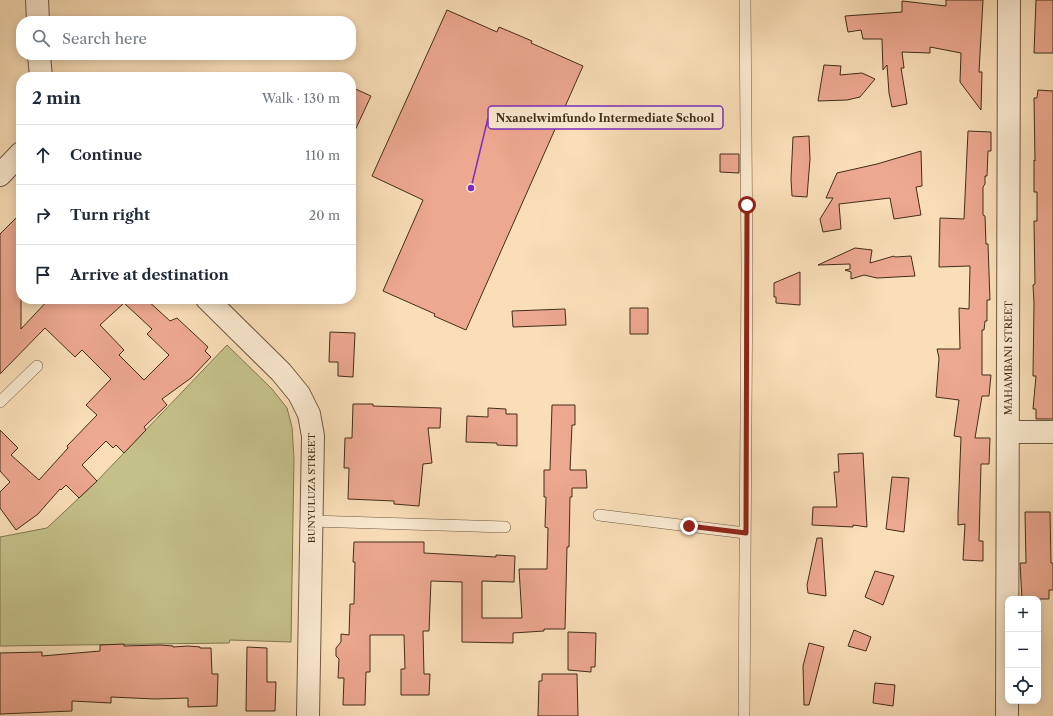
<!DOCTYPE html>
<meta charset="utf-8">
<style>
:root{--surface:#fff;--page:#f6f6f7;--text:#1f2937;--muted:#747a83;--line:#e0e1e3}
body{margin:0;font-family:"Libre Caslon Text",serif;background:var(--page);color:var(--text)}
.controls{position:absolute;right:12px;bottom:12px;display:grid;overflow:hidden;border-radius:8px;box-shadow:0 2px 10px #0003}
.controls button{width:36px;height:36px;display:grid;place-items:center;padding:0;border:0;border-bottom:1px solid var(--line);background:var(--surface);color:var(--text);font:20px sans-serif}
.stop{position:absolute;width:12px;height:12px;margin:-9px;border:3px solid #8f2418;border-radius:50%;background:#fff}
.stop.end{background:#8f2418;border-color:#fff;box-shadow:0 1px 4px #0008}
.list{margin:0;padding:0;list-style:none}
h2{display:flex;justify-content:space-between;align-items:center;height:52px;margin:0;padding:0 16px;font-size:17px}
h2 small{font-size:13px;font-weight:400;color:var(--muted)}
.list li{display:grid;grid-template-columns:26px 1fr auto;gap:12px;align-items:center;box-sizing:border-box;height:60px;padding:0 16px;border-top:1px solid var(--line)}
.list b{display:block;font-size:15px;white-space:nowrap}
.list em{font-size:13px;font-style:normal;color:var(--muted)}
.icon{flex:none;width:22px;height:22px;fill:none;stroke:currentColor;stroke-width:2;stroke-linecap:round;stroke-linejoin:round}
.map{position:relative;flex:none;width:1053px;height:716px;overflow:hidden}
.search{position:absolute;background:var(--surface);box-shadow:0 2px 10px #0003;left:16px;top:16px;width:340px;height:44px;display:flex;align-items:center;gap:10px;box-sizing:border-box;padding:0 14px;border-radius:16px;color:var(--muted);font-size:15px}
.panel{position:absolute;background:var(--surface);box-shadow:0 2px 10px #0003;left:16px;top:72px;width:340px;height:232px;border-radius:16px}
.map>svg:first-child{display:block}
.green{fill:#c4c08a;stroke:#837651}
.building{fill:#eda890;stroke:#422d18;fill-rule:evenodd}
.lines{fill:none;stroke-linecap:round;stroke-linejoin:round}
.service-casing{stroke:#705940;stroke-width:12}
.minor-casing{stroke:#705940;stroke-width:24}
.service{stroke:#fbead0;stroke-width:11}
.minor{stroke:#fbead0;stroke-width:22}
.route{stroke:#8f2418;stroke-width:5}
.labels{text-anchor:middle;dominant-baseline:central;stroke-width:4;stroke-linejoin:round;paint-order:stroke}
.street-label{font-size:10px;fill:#422d18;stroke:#fbead0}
.leader{fill:none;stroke:#7b2cbf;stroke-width:1.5}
.callout-dot{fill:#7b2cbf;stroke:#fbead0;stroke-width:1.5}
.callout{fill:#fbead0;stroke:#7b2cbf;stroke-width:1.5}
.callout-label{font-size:11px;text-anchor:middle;font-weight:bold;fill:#422d18}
</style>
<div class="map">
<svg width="1053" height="716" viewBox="0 0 1053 716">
<rect width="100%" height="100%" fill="#f9deb7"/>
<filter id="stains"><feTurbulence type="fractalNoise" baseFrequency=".005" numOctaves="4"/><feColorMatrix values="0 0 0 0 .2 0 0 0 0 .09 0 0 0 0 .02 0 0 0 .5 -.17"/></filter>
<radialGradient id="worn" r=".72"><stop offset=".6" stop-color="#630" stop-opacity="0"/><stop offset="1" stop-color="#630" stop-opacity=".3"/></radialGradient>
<path class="green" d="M227,345L272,389L287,408L292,427L294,458L291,642L230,640L229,643L0,646V537L47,528L97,481Z"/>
<path class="building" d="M946,0H983L979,72H982L981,110L960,82L961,53L930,47V53L902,52L904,68H901L907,104L892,107L889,93L887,65L883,70L882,39H863L861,30L848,32L845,16L902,12V1L946,6Z
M1036,0H1053V53H1034Z
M447,10L497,32L499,27L532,41L531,43L583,66L466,330L434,316L435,314L383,291L423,200L372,176Z
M824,65L841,66L840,75L862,73L875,79L860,97L847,100L818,101Z
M351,87L371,96L351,139Z
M1038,90L1053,91V419H1036V409H1033L1036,376H1033L1034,303L1033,285L1035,284L1034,221H1037V192H1034V160L1035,161L1034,98H1037Z
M968,131L991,132V151H988L987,176H985V184L983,187V215L985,216L986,244H988L990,300H987V321H985L984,330H982V375H991L990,385L989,396H982L975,438H990L989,464H981L979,541H983V561L963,560L965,524L958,525V515L961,437L954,436L959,400L936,397L939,358L937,349H960L959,308L969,309L970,266L939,267L940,218L964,219Z
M809,136L810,159L807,197L792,196L791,179L793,137Z
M921,151L922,186L916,187L921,215L894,219L890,198L839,204L841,229L823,232L820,219L833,198H826L837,173L877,164Z
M720,154H739V173L720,172Z
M21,213V329L49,299H146L170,321L177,318L208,347L205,351L211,357L191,378L162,399L167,405L144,427L146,430L124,453L116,445L113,448L106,441L82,465L97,481L79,498L66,485L61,490L60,489L38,514L16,530L0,508V492L10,482L0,471V430L18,448L11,455L39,480L68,448L67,446L97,415L86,405L111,379L82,350L75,357L45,328L0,374V234ZM124,303L152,329L147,334L169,355L144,380L119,355L124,350L100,325Z
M855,248L872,250L870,263L894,256L895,257L911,256L915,276L877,278L864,275L851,279V272L845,270L850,269V264L818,265Z
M800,272V305L776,303V297H774V283Z
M630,308H648V334H630Z
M565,309L566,325L513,327L512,311Z
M330,332L355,333L353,377L338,376V362H329Z
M353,404H373V406L441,408L440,428H428L432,463L423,464L419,506L394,504V501L348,499L349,468H344L345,438H352Z
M552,405H575V425H572L570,470H586L587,488H572V497H570L569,547H567L565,629H544V631L513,633V643L462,642V582L431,581L429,631H423L424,674H430L429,695H401V669H405L404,635H370V672H366L365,705H343L344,678H338L339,659L336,656V648L341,642V634L349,635L350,604H354L355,562H353L354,542H424V553L496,557V555L515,556L514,582L482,581V618H522L519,569H547L548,528L545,527L546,497H544V470H550Z
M488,408L506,409V414H517V446L497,445V443L466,442L467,416L488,417Z
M863,453L867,527L853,525V527L812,525L813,507H837L834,472H839L838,454Z
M892,477L909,478L904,532L886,529Z
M1025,512H1050L1051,563H1053V590H1049V599H1022L1020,563H1026Z
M817,538H822L826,596L808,593L807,585Z
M875,571L894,576L883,605L865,597Z
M854,630L871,637L866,651L848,646Z
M568,632L596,633L595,667H591V672L568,670Z
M809,643L824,647L809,705H804L803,666Z
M124,644V646L160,645L173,646V647L188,646L200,647V648H211L212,674H218L217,706L188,707V698L155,699L111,697V703L72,701V711L0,714V653L42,652V656L100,651V645Z
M247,647L267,648V682H276L275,711H246Z
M542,674H577L578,716H538L539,681H542Z
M875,683L895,685L893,706L873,703Z"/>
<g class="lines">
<g class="service-casing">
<path id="service" d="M0,402L37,366
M599,515L745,533
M311,521L505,527
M744,716L747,268L745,0"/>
</g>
<g class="minor-casing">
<g id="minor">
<path d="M37,0L38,21"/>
<path d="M39,55L41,77"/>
<path d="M0,175L21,153"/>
<path d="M207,299L281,372L299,394L309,414L313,436L308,716"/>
<path d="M1009,432H1053"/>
<path id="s1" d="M1007,716L1009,0"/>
</g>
</g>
<use href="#service" class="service"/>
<use href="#minor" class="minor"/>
</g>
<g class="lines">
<path class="route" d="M689,526L746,533L747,205"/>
</g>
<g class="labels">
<g class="street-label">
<text stroke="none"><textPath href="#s1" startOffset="358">MAHAMBANI STREET</textPath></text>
<text transform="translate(311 488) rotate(-90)">BUNYULUZA STREET</text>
</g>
</g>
<path class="leader" d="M471 188L488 118"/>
<circle class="callout-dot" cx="471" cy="188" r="4"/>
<rect class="callout" x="488" y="106" width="235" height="23" rx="4"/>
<g class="callout-label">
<text x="605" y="122">Nxanelwimfundo Intermediate School</text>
</g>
<rect width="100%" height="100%" filter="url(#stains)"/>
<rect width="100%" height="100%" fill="url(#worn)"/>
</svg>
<div class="controls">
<button>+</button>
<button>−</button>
<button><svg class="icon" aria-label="locate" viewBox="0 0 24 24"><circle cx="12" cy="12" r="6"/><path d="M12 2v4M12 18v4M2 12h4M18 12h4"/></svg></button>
</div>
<div class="stop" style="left:747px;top:205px"></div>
<div class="stop end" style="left:689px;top:526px"></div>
<div class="search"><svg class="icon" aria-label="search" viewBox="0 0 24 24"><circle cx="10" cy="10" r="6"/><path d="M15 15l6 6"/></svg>Search here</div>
<section class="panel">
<h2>2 min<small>Walk · 130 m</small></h2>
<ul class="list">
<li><svg class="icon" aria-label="ahead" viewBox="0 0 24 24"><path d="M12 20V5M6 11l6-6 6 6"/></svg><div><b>Continue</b></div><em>110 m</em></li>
<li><svg class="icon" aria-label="right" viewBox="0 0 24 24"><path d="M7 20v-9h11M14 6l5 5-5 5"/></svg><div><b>Turn right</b></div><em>20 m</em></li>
<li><svg class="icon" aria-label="arrive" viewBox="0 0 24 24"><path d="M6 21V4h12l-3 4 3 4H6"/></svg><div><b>Arrive at destination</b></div></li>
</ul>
</section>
</div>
